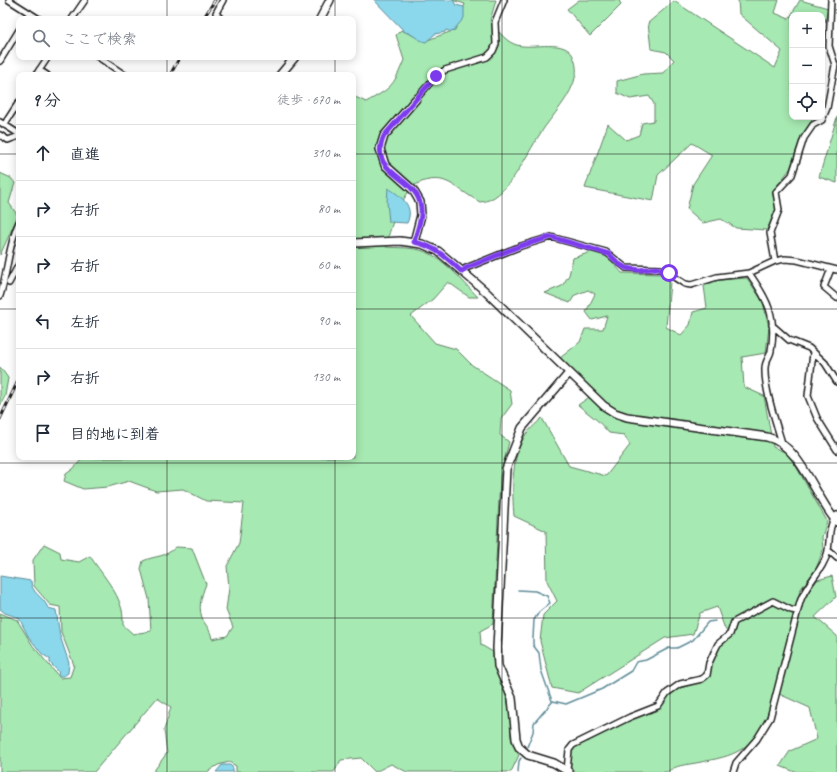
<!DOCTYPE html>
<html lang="ja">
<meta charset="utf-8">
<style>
:root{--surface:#fff;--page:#f2f2f3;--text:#1f2937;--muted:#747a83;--line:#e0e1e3}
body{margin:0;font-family:Caveat,"Klee One",sans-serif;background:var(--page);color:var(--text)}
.controls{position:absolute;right:12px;top:12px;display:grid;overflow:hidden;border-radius:8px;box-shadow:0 2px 10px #0003}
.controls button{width:36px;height:36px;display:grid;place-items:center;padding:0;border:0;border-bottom:1px solid var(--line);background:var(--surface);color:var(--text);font:20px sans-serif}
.stop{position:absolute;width:12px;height:12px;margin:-9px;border:3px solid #7c3aed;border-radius:50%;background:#fff}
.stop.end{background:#7c3aed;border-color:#fff;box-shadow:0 1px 4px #0008}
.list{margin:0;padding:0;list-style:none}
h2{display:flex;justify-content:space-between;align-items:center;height:52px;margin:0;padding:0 16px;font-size:17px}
h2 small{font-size:13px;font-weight:400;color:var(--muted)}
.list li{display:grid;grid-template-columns:26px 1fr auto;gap:12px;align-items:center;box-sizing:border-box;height:56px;padding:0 16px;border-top:1px solid var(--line)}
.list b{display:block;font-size:15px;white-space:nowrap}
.list em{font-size:13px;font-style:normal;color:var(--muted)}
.icon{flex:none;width:22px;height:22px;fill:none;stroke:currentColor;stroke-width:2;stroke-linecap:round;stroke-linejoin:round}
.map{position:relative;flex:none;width:837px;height:772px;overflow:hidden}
.search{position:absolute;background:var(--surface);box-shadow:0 2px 10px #0003;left:16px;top:16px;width:340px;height:44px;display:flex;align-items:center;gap:10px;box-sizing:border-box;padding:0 14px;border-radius:8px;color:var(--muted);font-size:15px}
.panel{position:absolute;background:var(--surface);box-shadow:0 2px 10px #0003;left:16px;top:72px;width:340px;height:388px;border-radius:8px}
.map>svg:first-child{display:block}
.green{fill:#a7e9b2;stroke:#628267}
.water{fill:#8bd7eb;stroke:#5f8c98}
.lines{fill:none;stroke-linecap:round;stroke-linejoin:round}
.stream{stroke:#5f8c98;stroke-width:1.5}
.street-casing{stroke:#1c1c1c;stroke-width:8}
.secondary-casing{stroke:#1c1c1c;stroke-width:10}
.street{stroke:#fff;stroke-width:5}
.secondary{stroke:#fff;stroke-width:7}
.rail-casing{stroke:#1c1c1c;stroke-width:3}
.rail{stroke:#fff;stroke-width:1.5;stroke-dasharray:4.5;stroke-linecap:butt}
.route{stroke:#7c3aed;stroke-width:5}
.grid{fill:none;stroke:#1c1c1c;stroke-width:1;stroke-opacity:0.55}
</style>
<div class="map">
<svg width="837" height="772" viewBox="0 0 837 772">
<rect width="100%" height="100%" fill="#fff"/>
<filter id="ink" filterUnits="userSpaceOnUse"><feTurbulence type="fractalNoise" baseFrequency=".025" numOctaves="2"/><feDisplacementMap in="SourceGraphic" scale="8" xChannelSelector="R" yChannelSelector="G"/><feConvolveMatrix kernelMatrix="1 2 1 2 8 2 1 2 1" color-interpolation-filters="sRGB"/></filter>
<g filter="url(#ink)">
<path class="green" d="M452,0H496L490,21C497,29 504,40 514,44C529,51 561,38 572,54C575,60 577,67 576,74C572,97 552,115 540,134C527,153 507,201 480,202C468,196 456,185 445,181C435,177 416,181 410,190C399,204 389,229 386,247C397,248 408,247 420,250C443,256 462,281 478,297H469L448,282L433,299L411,316L435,343L456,349L472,365L510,390L512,404L501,419L500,435L509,442L500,477L493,624L480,631L481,645L493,652C491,672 506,688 509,708C513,727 506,738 519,755L511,772H407L391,764L375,772L361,758L341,760L334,772H236V766L229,762L218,765L207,772H153L167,753L164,730L171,707L157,698L94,772H0V613L17,620L33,646L60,678L70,677L74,665L61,632L60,607L50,605L34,586L33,560L44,544L60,552L61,559L79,562L90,556C100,572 118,591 122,610C123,614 123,621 123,625L133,634L151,631L149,599L141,569L143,561C156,555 165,558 176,547L192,548L206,584C201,597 197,609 204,622C208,628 211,632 212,639L227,636L233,627L226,610L229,588L227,566L239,543L244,503L206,501L183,489L156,491L129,481L108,487L83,489L64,481L66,474L73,469L83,458L353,457V96L366,102C391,88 393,87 404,60L396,35L401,30L425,41L455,30L465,4Z
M579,0H619L621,5L590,36L567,9Z
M738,0H779L775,13L789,19L800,0L828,8L825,22L822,23V15H792V117H812V120L801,137L790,169L772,192L776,208L767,230L736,228L721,219L703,223L687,209L693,184L712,155L692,143L658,175L653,201L585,188L608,124L626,140L639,135L642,123L654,121V104L649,96L630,99L617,93V81L643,74L663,73L674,60L666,52L651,49L648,23L674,1L775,68L782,51L739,14Z
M837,117V183L819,177Z
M0,173L11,178L15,183L9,203L18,216L0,255Z
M591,252L608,257L622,273L661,274L670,282L666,327L681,335L690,325L693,312L707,308L704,286L718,280L747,278L763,302L769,327L766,353L742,357L744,387L764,396L773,447L789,454L827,521L822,537L823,550L816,569L800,590L769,711C750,752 738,755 696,763C685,765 676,765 667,772H573L568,766L570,752L574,746L658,707C664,704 665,697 670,693C684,685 697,685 709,676C711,657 715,647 731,637L725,629L717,607L700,613L693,634L665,638L578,693L552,688L540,641L543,615L557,601L547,581L546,531L514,516C512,491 511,462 523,439C527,431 536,424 542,418L569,466L606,476L630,445L624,435L609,433L598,421L578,405L595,393L560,358L580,342L585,329H603L607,316L592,320L586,312L595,294L588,290L575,295L570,303L545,293L562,286L569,275L573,258Z
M0,367L8,378L5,396L0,406Z
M832,576L836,597L815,617L837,636V772H795L780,766L790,751L817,739L810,708L779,694L803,600L817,580Z"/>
<path class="water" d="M374,0H453L456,5L464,7V18L452,32L446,30L445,32L435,34L426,42C416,40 414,34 405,32Z
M388,188C401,196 415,206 407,223L389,222L387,202Z
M0,576L31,581C31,593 44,597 48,608L56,610L60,636L69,663L68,673L64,676H59L58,671L50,663V659L42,654L28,636L19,618L5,613L0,609Z
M222,765H230L233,768V772H216Z"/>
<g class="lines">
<path class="stream" d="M518,590L535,591L547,596L550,603L539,612L534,620L533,638V645L539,653L541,670L552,701
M527,747L533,732L534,723L553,701L566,704L602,689L631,671L636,662L646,660L669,648H677L693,640L708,622L715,621
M518,772L519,761L521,758"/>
<g class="street-casing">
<path id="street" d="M9,0L39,19
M26,19L30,13
M72,19L85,0
M221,19L216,13L223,0
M98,57L125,75
M0,61L19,30
M39,70L47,75
M36,75L48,57
M416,99L436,76L445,70L487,57L493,51L496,44L495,22L504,0
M0,122L19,134
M4,125L19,102
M0,135L8,140L19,136
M775,261L770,233L779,210L776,192L792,175L804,138L813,125L822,120L827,108L835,65L829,46L831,0
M831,269L824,287L837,298
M462,272L466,268L521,246L551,237L606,252L626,268L661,269L685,284L691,285L717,277L749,273L775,261L785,259L797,260L837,270
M749,273C768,300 777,317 771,351C770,357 765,361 765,368C764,388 776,423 782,443
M9,283L19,264
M0,296C8,272 8,245 19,222
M772,325L789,340L809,348L825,363L837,382
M813,353L808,396L817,418L837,450
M828,550L837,558
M567,770L569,750L573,745L630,717L658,706L667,693L680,684L702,679L707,675L709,663L715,650L718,644L730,634L734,622L773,601L791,610L797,611
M733,772L736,763L757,739L770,718L800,602C806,583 824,570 828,551C830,539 828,525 837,515"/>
</g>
<g class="secondary-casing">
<path id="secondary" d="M320,19L330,0
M280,75L295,57
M414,242L421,215L420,202L413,190L385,165L380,149L384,136L416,99
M353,243L400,241L422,244L438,251L484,290L604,406L615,413L627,417L767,437C801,445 815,498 837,522
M569,373L522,428L506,469L497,648L498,666L512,698L516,739L519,747L528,755L554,763L569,772"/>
</g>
<use href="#street" class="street"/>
<use href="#secondary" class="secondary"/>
<g class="rail-casing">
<path id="rail" d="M203,19L215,0
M170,75L180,57
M0,419L19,379"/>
</g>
<use href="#rail" class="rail"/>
</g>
</g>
<g class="lines" filter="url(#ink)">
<path class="route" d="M436,76L384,136C367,173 414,176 420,203C424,215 417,230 414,242C435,246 447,258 462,272L466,268L520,246L551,237L609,254L619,264L626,268L639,270L657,268L669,273"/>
</g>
<path class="grid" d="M167,0V19M335,0V19M502,0V772M670,0V772M167,57V75M335,57V75M0,154H19M353,154H837M0,309H19M353,309H837M167,457V772M335,457V772M0,463H837M0,618H837"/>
</svg>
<div class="controls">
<button>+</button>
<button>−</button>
<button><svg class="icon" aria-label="locate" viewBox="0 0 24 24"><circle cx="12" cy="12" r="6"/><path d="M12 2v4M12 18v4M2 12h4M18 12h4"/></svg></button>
</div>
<div class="stop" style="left:669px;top:273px"></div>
<div class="stop end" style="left:436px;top:76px"></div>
<div class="search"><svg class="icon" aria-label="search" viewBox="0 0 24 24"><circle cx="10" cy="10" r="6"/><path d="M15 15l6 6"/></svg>ここで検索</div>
<section class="panel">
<h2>9 分<small>徒歩 · 670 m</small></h2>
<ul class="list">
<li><svg class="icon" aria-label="ahead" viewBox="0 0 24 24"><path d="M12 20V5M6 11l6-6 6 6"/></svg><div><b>直進</b></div><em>310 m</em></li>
<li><svg class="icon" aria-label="right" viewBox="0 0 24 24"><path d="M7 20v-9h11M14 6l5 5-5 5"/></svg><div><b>右折</b></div><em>80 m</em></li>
<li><svg class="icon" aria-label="right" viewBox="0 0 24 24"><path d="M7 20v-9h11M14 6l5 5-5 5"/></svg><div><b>右折</b></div><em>60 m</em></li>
<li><svg class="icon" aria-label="left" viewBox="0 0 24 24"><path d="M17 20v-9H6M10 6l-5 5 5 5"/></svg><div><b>左折</b></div><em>90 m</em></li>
<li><svg class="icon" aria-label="right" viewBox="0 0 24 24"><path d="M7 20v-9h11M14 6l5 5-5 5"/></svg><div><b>右折</b></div><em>130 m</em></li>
<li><svg class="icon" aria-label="arrive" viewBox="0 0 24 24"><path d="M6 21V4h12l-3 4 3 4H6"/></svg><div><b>目的地に到着</b></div></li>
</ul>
</section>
</div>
